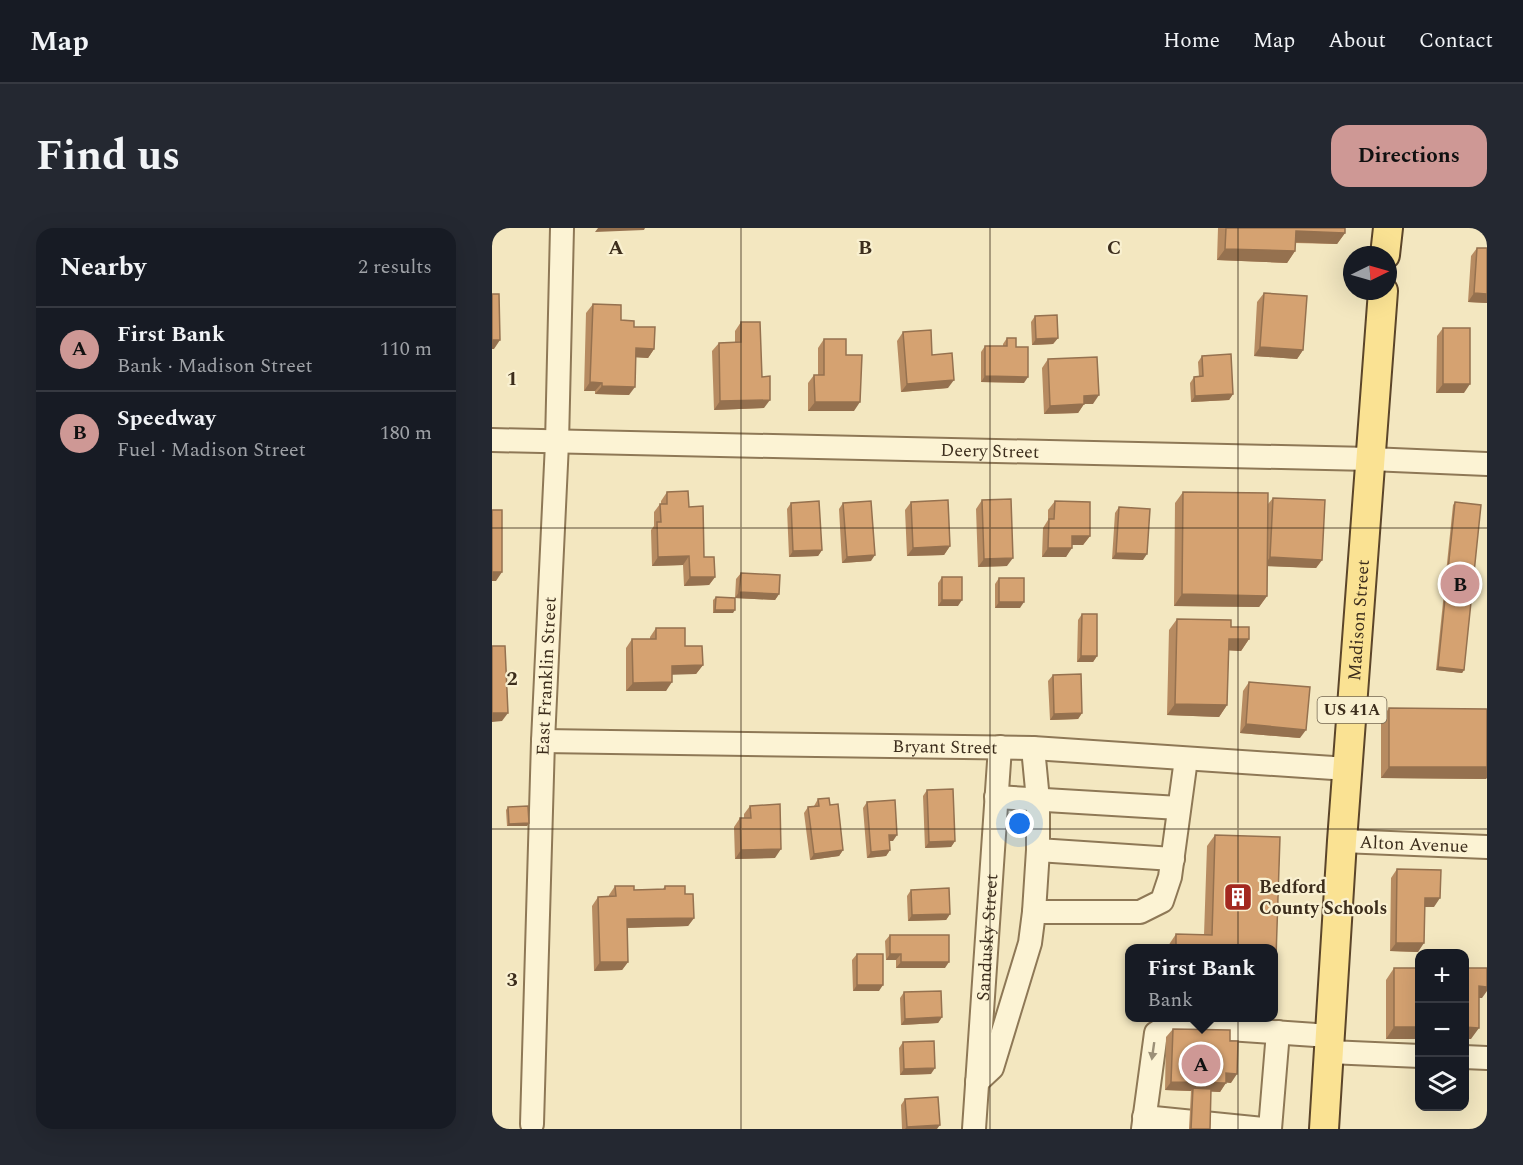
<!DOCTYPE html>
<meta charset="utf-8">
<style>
:root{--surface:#171b24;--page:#242831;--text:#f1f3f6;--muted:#9ea1a6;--line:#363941;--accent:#ce9895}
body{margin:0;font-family:Spectral,serif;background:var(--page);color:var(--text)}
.controls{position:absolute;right:18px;bottom:18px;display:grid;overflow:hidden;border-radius:12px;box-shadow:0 6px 24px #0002}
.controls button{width:54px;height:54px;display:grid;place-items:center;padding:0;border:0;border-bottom:2px solid var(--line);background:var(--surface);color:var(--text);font:30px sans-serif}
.compass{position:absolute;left:851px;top:18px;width:54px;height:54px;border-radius:50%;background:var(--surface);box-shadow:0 6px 24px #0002;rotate:85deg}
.you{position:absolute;left:528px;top:596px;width:21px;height:21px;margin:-15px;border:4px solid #fff;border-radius:50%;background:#1a73e8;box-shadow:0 0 0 9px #1a73e833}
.badge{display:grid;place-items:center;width:39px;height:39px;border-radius:50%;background:var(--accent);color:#111;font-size:20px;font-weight:700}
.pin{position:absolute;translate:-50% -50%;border:3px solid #fff;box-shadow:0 2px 6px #0006}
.popup{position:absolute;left:633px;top:716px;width:153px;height:78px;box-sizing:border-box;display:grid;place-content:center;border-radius:12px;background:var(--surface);filter:drop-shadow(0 2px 4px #0005);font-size:20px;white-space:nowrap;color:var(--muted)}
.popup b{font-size:22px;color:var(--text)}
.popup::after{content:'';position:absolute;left:50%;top:100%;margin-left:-12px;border:12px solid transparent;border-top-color:var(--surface)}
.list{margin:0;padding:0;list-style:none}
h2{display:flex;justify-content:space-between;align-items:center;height:78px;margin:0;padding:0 24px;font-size:26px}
h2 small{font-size:20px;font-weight:400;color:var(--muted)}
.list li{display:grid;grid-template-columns:39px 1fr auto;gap:18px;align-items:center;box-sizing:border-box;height:84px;padding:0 24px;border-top:2px solid var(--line)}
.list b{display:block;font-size:22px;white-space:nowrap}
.list p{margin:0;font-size:20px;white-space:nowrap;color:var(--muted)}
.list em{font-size:20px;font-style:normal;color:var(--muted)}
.icon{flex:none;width:33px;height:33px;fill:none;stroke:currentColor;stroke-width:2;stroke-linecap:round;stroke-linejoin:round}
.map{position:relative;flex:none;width:995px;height:901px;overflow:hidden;border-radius:18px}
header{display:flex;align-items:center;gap:36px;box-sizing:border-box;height:84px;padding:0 30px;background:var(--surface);border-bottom:2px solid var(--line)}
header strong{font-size:28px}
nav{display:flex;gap:33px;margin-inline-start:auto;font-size:21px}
.intro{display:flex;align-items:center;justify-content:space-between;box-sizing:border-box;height:144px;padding:0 36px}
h1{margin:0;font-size:42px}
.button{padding:15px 27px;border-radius:18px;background:var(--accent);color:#111;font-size:21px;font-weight:700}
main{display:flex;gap:36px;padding:0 36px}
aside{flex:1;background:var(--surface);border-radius:18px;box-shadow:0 6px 24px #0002}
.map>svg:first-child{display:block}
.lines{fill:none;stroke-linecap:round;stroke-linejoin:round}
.minor-casing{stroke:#8e7856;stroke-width:26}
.major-casing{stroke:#5b452a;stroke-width:32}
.minor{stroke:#fcf3d4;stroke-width:22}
.major{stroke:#fae293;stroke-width:28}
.wall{fill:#b78b61}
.shaded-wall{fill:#95714f}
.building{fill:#d5a271;stroke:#95714f;stroke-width:1.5}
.oneway{fill:#9c9078}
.grid{fill:none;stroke:#3c2d1c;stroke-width:1.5;stroke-opacity:0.55}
.labels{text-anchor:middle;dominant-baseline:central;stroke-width:4.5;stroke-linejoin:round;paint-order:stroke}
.shield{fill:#f9f0d0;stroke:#756852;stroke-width:1.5}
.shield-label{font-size:16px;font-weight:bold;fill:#3c2d1c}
.street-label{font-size:18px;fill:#3c2d1c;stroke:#f9f0d0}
.poi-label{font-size:18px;font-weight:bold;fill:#3c2d1c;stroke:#f9f0d0;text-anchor:start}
.grid-label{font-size:20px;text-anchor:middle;font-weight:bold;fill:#3c2d1c;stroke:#f9f0d0;stroke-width:4.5;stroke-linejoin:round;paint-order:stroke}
</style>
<header>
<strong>Map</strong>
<nav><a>Home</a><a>Map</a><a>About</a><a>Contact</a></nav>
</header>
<div class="intro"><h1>Find us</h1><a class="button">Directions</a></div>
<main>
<aside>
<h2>Nearby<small>2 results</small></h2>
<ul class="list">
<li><span class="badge">A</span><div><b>First Bank</b><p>Bank · Madison Street</p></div><em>110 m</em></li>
<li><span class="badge">B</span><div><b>Speedway</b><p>Fuel · Madison Street</p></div><em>180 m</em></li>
</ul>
</aside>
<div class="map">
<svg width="995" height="901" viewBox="0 0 995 901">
<rect width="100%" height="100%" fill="#f3e7c0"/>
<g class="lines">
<g class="minor-casing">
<g id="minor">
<path id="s1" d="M0,212L878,231L995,236"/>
<path id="s2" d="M51,513L541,520L856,541"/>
<path d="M541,520L546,572V622L681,631"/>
<path d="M504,569L687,580"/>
<path id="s3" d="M850,613L995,619"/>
<path d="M542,684L546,622"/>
<path d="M837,824L928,828"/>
<path d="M972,829L995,830"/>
<path d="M485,854L500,840L538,715L542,684H648L670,673L678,649L694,531"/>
<path d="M652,889L771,901"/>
<path id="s4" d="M40,896L51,513L65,215L70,0"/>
<path id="s5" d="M482,901L508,519"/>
<path d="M651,901L664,805L677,797L838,808"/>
<path d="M778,901L786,804"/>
</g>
</g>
<g class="major-casing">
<g id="major">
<path d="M893,27L896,0"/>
<path id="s6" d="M832,901L850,613L891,63"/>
</g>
</g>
<use href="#minor" class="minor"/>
<use href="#major" class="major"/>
</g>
<path class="wall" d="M726,0H853V5L845,16L803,15V23L795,35L725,32Z
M985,20L995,75L976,74L979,28Z
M772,65L811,122L805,131L762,128L765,74Z
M101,76L142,99L162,121L156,130L144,129L137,167L103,166V163H92L94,85Z
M543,88L566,110L561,116L540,117L539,94Z
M249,94L270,149L272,180L222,182L220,123L227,115L243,114V103Z
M951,100L972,165H944L945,108Z
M411,104L440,127L456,160L409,164L405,113Z
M515,110L532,155L489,154V124L493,118H511V116Z
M332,111L354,127L362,183H316V155L322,147H326V120Z
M710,128L741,166L737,172L699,174L698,155L702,149H707L706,134Z
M556,131L601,176H592L586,185L552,186L550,140Z
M175,264L197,279L212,329L223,349L217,357L192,358L191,337L160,338L159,302L162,298V284L168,276H169V273Z
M691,264L776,276L781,270L830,332L824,340L775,338V368L767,379L682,378L683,275Z
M490,272L515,338L486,339L484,281Z
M563,273L598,308L591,317H580L574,329H550L551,300L556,292V282Z
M419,274L458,318L452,327L415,328L413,282Z
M963,274L972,442L970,445L944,442L961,277Z
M299,275L330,322L326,328L297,329L295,281Z
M351,275L379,333L350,335L347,281Z
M627,279L651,332L620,331L623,285Z
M249,345L287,366L283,372L243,370L241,385H221V372L224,369L243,370L244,351Z
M450,349L466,378H446V355Z
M507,350L528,380H503V356Z
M590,386L605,428L601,434H585L586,392Z
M685,391L739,399L757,411L749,423L736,422L735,477L727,489L675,487L677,402Z
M164,400L193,418L211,437L204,446H180L174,463H134V420L140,411H158V409Z
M561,447L590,485L586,491L558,492L556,453Z
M757,454L808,510L748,505L751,463Z
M897,480L994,551L889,550V492Z
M435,562L463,613L459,619L433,620L431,568Z
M326,571L338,577L351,622L347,628L318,632L312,585L316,579L322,578Z
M375,574L401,613H397L398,622L394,628L375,630L371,580Z
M258,578L283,630L243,631L242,599L248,590H252V586Z
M16,579L37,595L35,598H15L14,582Z
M723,607L788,609L784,730L781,735V720H676V718L684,706L712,707L715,618Z
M905,641L942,679H933L926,724L898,723L899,650Z
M123,658L142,662L171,661L173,658L193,666L202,690L196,698L136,700V734L130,742L102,743L100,678L106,669H117V667Z
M419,662L458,686L454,692L416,693L415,668Z
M398,707L453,740H404V732H394L393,713Z
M365,726L387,763H361L360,732Z
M902,740H927V811H894V752Z
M412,764L450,789L446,795L409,797L408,770Z
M681,801L739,855L734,854L728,864L719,863L718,901H697L699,863L673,862L674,809Z
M411,814L439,846L408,847L407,820Z
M413,871L445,901H410L409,877Z"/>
<path class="shaded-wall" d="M106,0H153L152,2L103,4Z
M804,3L853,5L845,16L796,14Z
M733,21L803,23L795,35L725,32Z
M982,65L995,66V75L976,74Z
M566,110L561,116L540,117L544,111Z
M0,112H8L2,121H0Z
M768,119L811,122L805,131L762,128Z
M144,120L162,121L156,130L138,129Z
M493,148L536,149L532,155L489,154Z
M462,152L456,160L409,164L415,156Z
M98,154L110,155L103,163H92Z
M951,156H978L972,165H944Z
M110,158L143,159L137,167L103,166Z
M741,166L737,172L699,174L703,168Z
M607,167L601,176H592L586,185L552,186L558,178L592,168Z
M278,172L272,180L222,182L228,173Z
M323,174H368L362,183H316Z
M580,308H598L591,317H574Z
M458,318L452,327L415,328L421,320Z
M556,320H580L574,329H550Z
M330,322L326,328L297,329L301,323Z
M624,325L655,326L651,332L620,331Z
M383,327L379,333L350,335L355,329Z
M197,328L191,337L160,338L166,329Z
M778,329L830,332L824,340L772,338Z
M521,330L515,338L486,339L492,331Z
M0,344H10L4,353H0Z
M198,349H223L217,357L192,358Z
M247,364L287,366L283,372L243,370Z
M690,366L775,368L767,379L682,378Z
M450,372H470L466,378H446Z
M507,374H532L528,380H503Z
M223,382H243L241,385H221Z
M737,411H757L749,423L728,422Z
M589,428H605L601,434H585Z
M211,437L204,446L174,447L180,438Z
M946,439L972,442L970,445L944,442Z
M180,454L174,463H134L141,455Z
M683,476L735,477L727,489L675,487Z
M0,485H16L10,493L0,494Z
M590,485L586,491L558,492L562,486Z
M754,496L814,502L808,510L748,505Z
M897,539H995V550L994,551L889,550Z
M37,595L35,598H15L17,596Z
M397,607H405L401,613H393Z
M463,613L459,619L433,620L437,614Z
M289,621L283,630L243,631L249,622Z
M351,622L347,628L318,632L322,626Z
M398,622L394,628L375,630L379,624Z
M933,670H948L942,679H927Z
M458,686L454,692L416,693L420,687Z
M202,690L196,698L129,700L135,691Z
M904,715H932L926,724L898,723Z
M398,726H409L404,732H394Z
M108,734H136L130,742L102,743Z
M409,734H457L453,740H404Z
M365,757H391L387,763H361Z
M987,758L995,759V763L990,770H979Z
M450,789L446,795L409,797L413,791Z
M902,799H927V811H894Z
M972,799L987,800L979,811H972Z
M443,840L439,846L408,847L412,841Z
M734,845L745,846L739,855L728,854Z
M679,854L734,855L728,864L701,863V860L699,863L673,862Z
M448,897L445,901H413L415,899Z"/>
<path class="building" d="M734,0H853V5L804,3L803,23L733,21Z
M985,20H995V66L982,65Z
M772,65L815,68L811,122L768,119Z
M0,66H7L8,112H0Z
M101,76L129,77V92L142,93V99H163L162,121L144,120L143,159L110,158V155L98,154Z
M565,87L566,110L544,111L543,88Z
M249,94H268L270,149L278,148V172L228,173L227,115L249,114Z
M951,100H978V156H951Z
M439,102L440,127L460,125L462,152L415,156L411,104Z
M515,110H524V119H536V149L493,148V118H515Z
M332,111H354V127H370L368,174H323L322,147H332Z
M739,126L741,166L703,168L702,149L711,148L710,128Z
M605,129L607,167L592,168V176L558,178L556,131Z
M196,263L197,279L211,278L212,329H222L223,349H198L197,328L166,329L165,294H169L168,276H175V264Z
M691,264L776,265L775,368L690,366Z
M781,270L833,272L830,332L778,329Z
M519,271L521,330L492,331L490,272Z
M456,272L458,318L421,320L419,274Z
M327,273L330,322L301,323L299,275Z
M379,273L383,327L355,329L351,275Z
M563,273L598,274V308H580V320H556L557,291H562Z
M963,274L989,277L972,442L946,439Z
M627,279L658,281L655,326L624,325Z
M0,282H10V344H0Z
M249,345L288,347L287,366L247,364Z
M450,349H470V372H450Z
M507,350H532V374H507Z
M224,369L243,370V382H223Z
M590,386H605V428H589Z
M685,391L739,392V399H757V411H737L735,477L683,476Z
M164,400H193V418H210L211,437L180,438V454L141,455L140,411H164Z
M0,418H13L16,485H0Z
M589,446L590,485L562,486L561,447Z
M757,454L818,459L814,502L754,496Z
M897,480L995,481V539H897Z
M461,561L463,613L437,614L435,562Z
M337,570L338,577L346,576L351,622L322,626L316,579L327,578L326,571Z
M403,572L405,607H397L398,622L379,624L375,574Z
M288,576L289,621L249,622L248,590H259L258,578Z
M36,578L37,595L17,596L16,579Z
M723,607L788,609L784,730H781V720H684V706L720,707Z
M905,641L949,642L948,670H933L932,715H904Z
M123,658H142V662L173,661V658H193V666H201L202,690L135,691L136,734H108L106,669L124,668Z
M457,660L458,686L420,687L419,662Z
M398,707H457V734H409V726H398Z
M365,726H391V757H365Z
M902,740H927V799H902Z
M972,740H995V759L987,758V800L972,799Z
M449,763L450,789L413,791L412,764Z
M681,801L738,802V813H746L745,846L734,845V855L679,854Z
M442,813L443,840L412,841L411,814Z
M701,860L719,861L718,901H699Z
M446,869L448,897L415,899L413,871Z"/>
<defs><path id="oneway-solid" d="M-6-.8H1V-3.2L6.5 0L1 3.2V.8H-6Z" transform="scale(1.5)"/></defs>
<use class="oneway" href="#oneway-solid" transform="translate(661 823) rotate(98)"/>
<path class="grid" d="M249,0V901M498,0V901M746,0V901M0,300H995M0,601H995"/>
<defs>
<g id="building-square" transform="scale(1.5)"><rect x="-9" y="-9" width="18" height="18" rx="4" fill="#a3281f" stroke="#f9f0d0"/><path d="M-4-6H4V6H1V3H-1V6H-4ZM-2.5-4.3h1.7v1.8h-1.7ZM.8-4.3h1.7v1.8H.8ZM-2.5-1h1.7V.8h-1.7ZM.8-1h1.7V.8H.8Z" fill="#fff"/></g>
</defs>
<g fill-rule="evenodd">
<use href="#building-square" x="746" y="669"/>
</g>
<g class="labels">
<rect class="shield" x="825.5" y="469" width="69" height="26" rx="4.5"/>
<g class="shield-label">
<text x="860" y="482">US 41A</text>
</g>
<g class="street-label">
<text stroke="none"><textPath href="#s1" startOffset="498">Deery Street</textPath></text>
<text stroke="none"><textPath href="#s6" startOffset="510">Madison Street</textPath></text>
<text stroke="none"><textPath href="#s4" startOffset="448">East Franklin Street</textPath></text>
<text stroke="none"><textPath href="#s2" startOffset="402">Bryant Street</textPath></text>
<text stroke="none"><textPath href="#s3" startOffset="72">Alton Avenue</textPath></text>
<text stroke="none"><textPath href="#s5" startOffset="192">Sandusky Street</textPath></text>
</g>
<g class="poi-label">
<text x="767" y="659">Bedford<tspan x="767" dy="21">County Schools</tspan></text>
</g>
</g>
<g class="grid-label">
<text x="124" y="26">A</text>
<text x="373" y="26">B</text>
<text x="622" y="26">C</text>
<text x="20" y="157">1</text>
<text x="20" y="457">2</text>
<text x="20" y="758">3</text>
</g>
</svg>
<div class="controls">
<button>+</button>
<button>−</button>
<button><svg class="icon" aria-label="layers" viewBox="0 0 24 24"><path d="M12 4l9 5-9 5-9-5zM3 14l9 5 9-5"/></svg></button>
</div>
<svg class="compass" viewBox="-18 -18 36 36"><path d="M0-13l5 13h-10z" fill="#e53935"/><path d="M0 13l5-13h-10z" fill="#9ea1a6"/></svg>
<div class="you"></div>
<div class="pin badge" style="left:709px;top:836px">A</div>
<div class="popup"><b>First Bank</b>Bank</div>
<div class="pin badge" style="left:968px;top:356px">B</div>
</div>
</main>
